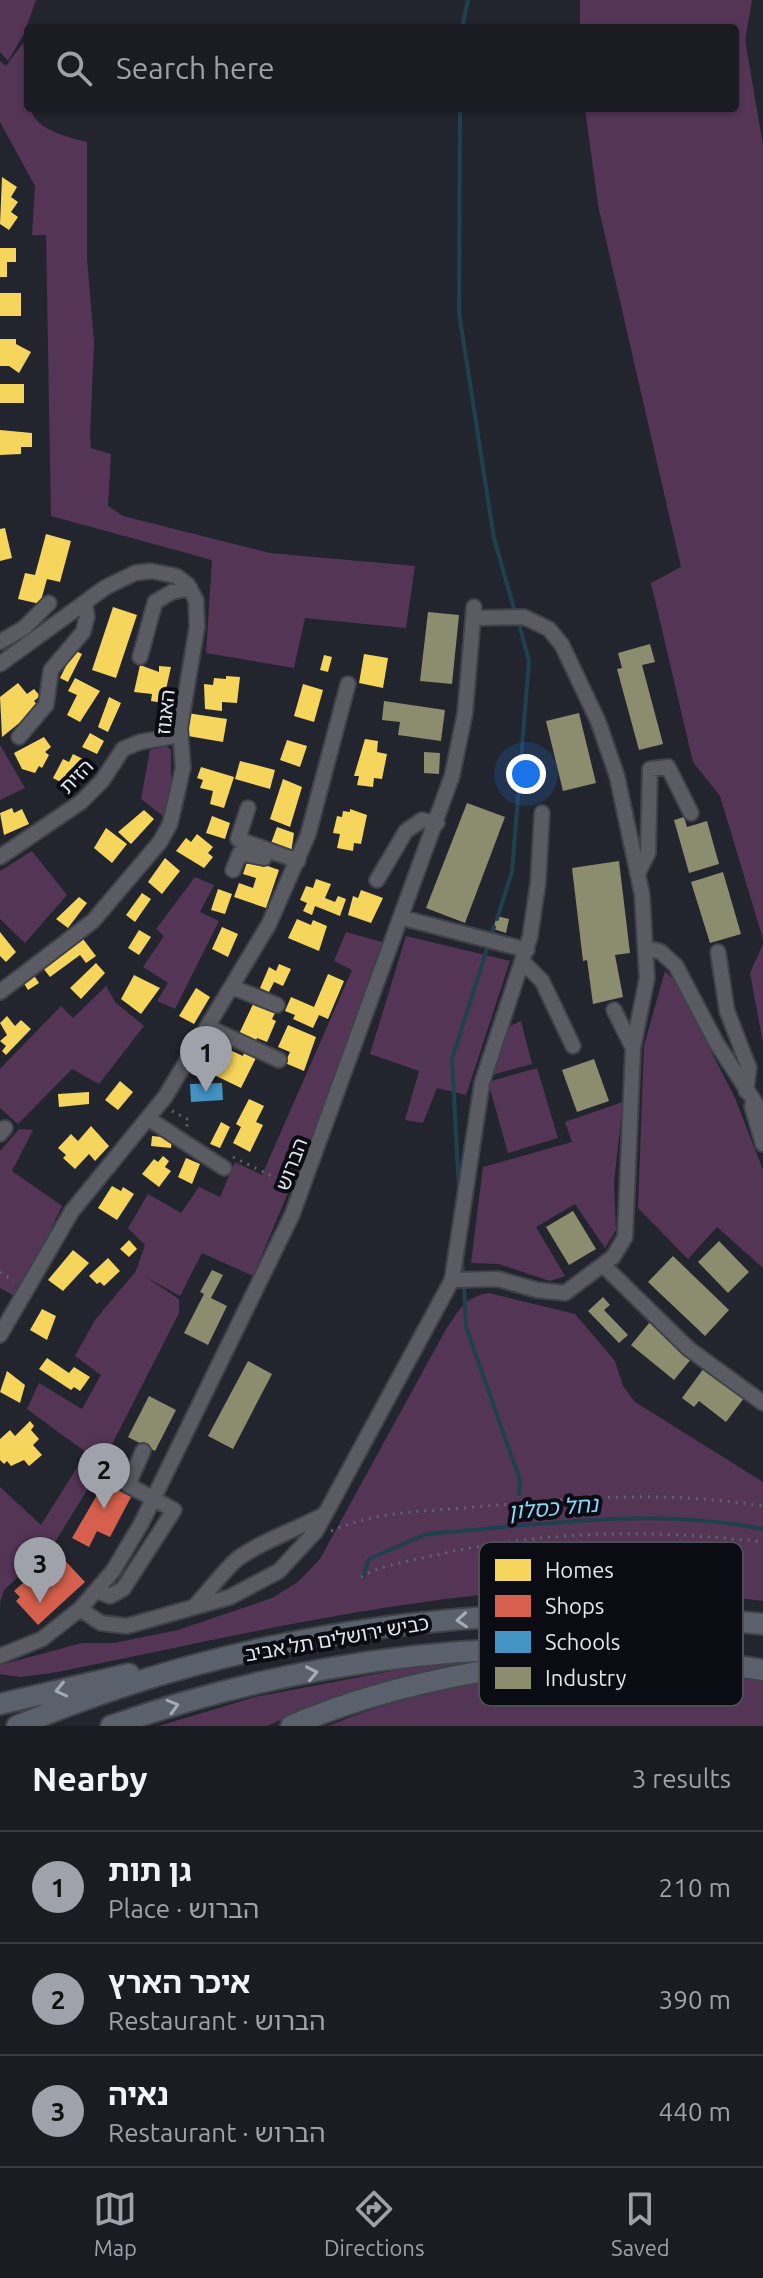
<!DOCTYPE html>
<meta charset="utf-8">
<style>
:root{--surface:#1a1c22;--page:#23252a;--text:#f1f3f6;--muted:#9fa1a5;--line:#383a40;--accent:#9fa1ab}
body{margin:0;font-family:Ubuntu,"Noto Sans Hebrew",sans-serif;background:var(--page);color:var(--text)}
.you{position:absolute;left:526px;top:774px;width:28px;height:28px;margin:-20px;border:6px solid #fff;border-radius:50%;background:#1a73e8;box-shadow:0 0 0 12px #1a73e833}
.badge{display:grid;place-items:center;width:52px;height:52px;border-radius:50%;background:var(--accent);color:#111;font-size:26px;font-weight:700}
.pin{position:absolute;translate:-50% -66px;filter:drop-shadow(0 2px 4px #0008)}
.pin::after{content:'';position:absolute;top:42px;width:28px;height:24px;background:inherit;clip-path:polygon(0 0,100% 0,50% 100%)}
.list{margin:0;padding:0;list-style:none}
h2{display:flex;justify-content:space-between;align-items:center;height:104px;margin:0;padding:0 32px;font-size:34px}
h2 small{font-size:26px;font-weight:400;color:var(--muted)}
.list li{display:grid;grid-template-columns:52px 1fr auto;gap:24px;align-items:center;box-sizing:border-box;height:112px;padding:0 32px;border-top:2px solid var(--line)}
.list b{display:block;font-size:30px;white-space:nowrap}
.list p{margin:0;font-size:26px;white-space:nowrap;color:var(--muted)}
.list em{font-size:26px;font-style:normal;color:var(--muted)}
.icon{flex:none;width:44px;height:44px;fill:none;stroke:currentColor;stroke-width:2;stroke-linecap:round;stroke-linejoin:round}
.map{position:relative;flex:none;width:763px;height:1726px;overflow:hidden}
.search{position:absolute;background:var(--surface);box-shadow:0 2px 6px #0004;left:24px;right:24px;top:24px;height:88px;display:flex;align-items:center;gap:20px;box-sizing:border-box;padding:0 28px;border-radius:8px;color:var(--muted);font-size:30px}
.sheet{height:440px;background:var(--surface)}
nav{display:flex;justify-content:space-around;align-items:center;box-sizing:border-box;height:112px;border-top:2px solid var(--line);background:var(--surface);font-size:22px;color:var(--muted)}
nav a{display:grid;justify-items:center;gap:4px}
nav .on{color:var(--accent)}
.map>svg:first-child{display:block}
.green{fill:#543556}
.homes{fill:#f6d55c}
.shops{fill:#d6604d}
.schools{fill:#4393c3}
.industry{fill:#8c8c6e}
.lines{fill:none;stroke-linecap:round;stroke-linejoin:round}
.stream{stroke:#1f414f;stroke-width:4}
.minor-casing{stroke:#404249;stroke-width:18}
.highway-casing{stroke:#404249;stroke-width:24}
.path{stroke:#61636a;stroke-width:3;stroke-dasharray:2 6;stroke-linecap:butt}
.minor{stroke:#5a5b63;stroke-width:14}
.highway{stroke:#5a616c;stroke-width:20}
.oneway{stroke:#a5a9b4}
.labels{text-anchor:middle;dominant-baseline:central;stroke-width:8;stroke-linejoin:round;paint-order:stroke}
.street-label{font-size:20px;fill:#e2e4ef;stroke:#0b0c13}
.water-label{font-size:22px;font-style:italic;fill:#89d8fa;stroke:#0b0c13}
.key{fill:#0b0c13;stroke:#4c4d55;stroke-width:2}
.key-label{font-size:22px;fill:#e2e4ef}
</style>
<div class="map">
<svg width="763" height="1726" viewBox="0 0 763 1726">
<rect width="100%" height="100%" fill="#23252e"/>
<path class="green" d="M0,0H36L24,34L8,61L0,52Z
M580,0H752L745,40L763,146V939L720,796L693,762L651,583L681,567L598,205L585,108H735V28H580Z
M23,43C37,104 7,123 87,142V259L94,342L90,436L91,448L111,454L108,506L123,516L270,553L415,566L406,628L305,618L294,668L206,653L212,560L51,516L46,235H32L35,186L0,122V61L6,66Z
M0,745L25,788L0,800Z
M167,746L171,750V787L163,816L141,799L150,750Z
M32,851L67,895L25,943L0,919V871Z
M195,877L214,885L200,912L219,921L175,1009L157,1001L168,983L143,967L164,936L156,929Z
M346,932L382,942L324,1107L253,1276L202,1253L180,1296L144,1276L179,1299V1313L102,1464L27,1409L39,1383L82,1409L101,1375L75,1356L95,1320L136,1271L145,1245L128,1228L148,1194L181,1213L199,1187L220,1197L235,1162L262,1175L352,970L334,961Z
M406,936L510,961L466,1095L437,1088L423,1123L405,1120L419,1071L370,1054Z
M763,944V1043L750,973Z
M665,971L675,981L735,1098L763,1170V1268L717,1227L688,1259L638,1208L644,1046Z
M106,986L115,1002L144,1026L99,1084L72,1069L18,1124L0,1108V1069L61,1006L73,1018Z
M521,1021L532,1064L488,1076L506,1028Z
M537,1068L558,1138L508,1153L488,1082Z
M623,1102L614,1182L616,1230L605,1248L575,1204L536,1227L565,1276L550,1281L499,1264L471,1263L483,1167L572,1142L565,1122Z
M19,1129L33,1130L12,1171L62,1206L35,1262L13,1295L0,1288V1151Z
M489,1293L575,1314L615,1361L623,1386L635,1402L763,1482V1601C702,1593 642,1586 581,1588C404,1594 231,1637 58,1672L21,1677L0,1674V1665L82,1643H114L178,1630L272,1598L298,1582L320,1559L445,1331C458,1312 465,1296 489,1293Z
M83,1458L102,1466L55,1542L4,1590L0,1603V1487L41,1525Z
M454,1659L455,1670L296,1713L267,1726H159L255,1697Z
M611,1663L748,1666L763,1670V1726H328C418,1688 515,1674 611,1663Z"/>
<path class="homes" d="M2,177L17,187L11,197L18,202L11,212L18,217L9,230L0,224Z
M0,248H16V262H7V277H0Z
M0,293H21V316H0Z
M0,339H16V344L31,352L19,373L9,366H0Z
M0,384H24V403H0Z
M0,430L32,433V447H21V454L0,455Z
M5,528L12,558L0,561V529Z
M46,534L71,541L60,582L47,579L40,604L18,599L25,573L35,575Z
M113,607L137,615L116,678L92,670Z
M74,650L82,654L68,682L60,678Z
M364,654L388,658L383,688L359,683Z
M324,655L332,657L328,672L320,670Z
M140,665L159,672V666L171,667L163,703L151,701L152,694L134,692Z
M226,676L240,677L237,703L222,702V711L205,709L204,684L213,685L214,678L226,679Z
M75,678L100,691L80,722L67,715L77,695L68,691Z
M18,683L27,694L34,689L40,696L34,701L39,707L2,737L0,697Z
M303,684L323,690L314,722L294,716Z
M109,697L121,703L108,732L98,727Z
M187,713L227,719L223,742L188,736Z
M90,733L104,741L97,754L82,747Z
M44,737L51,747L45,752L49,755L42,768L39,766L35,773L22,769L14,753Z
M365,739L378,741L377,752L387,754L382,779L374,778L373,787L357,785L359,776H354Z
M287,740L307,746L300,767L280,760Z
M73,754L89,762L74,789L53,778L63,759L69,762Z
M240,761L275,770L270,789L235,779Z
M201,767L234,777L224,808L210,804L213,791L200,788L203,780L197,778Z
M283,779L302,787L290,827L270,819Z
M12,808L14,813L22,809L29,824L4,835L0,813Z
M350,809L367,815L361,844L354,843L353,851L337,848L340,834L333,833L337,816L342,817L343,811L350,812Z
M144,810L154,819L131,844L118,832Z
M212,816L230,823L225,839L206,833Z
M277,827L294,833L291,853L270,846Z
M106,828L127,844L112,863L94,848Z
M197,834L213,847L208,853L213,857L204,868L176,851L186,838L191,842Z
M165,858L180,871L162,894L148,882Z
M248,859L279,870L266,908L234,897L239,883L253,888L256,878L243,874Z
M316,879L331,884L325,898L335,902L338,896L346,899L340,916L315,906L312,915L303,911L307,903L300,900L306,886L313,888Z
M218,889L232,894L225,914L211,910Z
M361,890L383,898L371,923L348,915L353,896L358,898Z
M142,893L151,899L135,922L126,915Z
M79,897L87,903L68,928L56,919Z
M297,919L311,925L313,920L327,926L319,951L288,938Z
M222,927L238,934L228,957L212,949Z
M139,930L151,937L139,955L128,948Z
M0,932L16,952L6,962L0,956Z
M83,939L96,956L86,963L80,955L50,977L43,968Z
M96,963L105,973L81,999L70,988Z
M279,964L291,969L283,986L274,982L269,992L260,988L269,967L276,971Z
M33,974L39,983L28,990L23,982Z
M328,974L344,981L328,1019L319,1015L313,1028L293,1019L295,1015L285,1011L291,997L314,1007Z
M134,975L160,988L141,1014L121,999Z
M196,988L210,997L194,1024L179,1016Z
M254,1002L276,1011L272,1019L276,1021L267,1042L257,1038L255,1043L238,1036Z
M7,1016L15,1026L21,1020L31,1029L6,1055L2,1051L6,1046L0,1041L7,1035L0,1023Z
M288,1025L316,1037L304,1071L285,1063L290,1052L278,1047Z
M219,1045L243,1056L245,1050L257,1056L241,1088L206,1071Z
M120,1081L133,1092L118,1110L105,1100Z
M89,1092V1104L59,1107L58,1094Z
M249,1099L264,1106L256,1122L263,1125L250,1152L233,1143L241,1127L236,1124Z
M221,1122L230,1127L220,1148L210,1144Z
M91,1126L109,1146L95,1161L89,1154L75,1169L63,1158L66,1155L58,1148L71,1134L78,1141Z
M152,1136L172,1138L171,1148L151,1146Z
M163,1156L169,1161L165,1167L171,1171L159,1187L142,1174L154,1159L158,1162Z
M186,1158L200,1164L192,1184L178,1177Z
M112,1186L121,1191L123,1187L134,1194L117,1220L98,1208Z
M129,1240L137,1249L129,1257L120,1249Z
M73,1250L89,1263L63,1291L48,1280Z
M108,1258L120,1271L104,1286L100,1282L97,1284L89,1276Z
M42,1309L56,1316L47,1340L30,1330Z
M47,1358L69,1373L74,1367L90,1377L80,1391L74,1387L71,1390L39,1369Z
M7,1371L25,1385L20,1403L0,1392Z
M30,1421L34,1426L31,1430L39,1439L33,1445L42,1455L29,1466L24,1460L11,1466L7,1461L4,1464L0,1460V1439L10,1430L15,1436Z"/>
<path class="shops" d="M104,1483L131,1497L110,1537L97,1531L89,1547L72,1538Z
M57,1552L85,1582L38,1625L16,1601L20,1597L14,1591Z"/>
<path class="schools" d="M222,1083L223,1100L191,1102L190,1084Z"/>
<path class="industry" d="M428,612L459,615L452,684L420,681Z
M650,644L655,662L642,665L663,744L639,750L617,669L622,668L618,653Z
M384,701L445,710L441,741L398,735L400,722L382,720Z
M579,713L596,783L563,791L546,721Z
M424,752L440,753L439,774L424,773Z
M467,803L505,817L465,923L426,908Z
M684,817L687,827L707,821L719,864L689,873L674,820Z
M619,861L630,953L615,955L623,997L593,1004L587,960L583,961L572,868Z
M723,872L741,934L710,943L691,882Z
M497,916L509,919L506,933L493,929Z
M594,1059L609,1101L577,1112L562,1070Z
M573,1211L596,1249L569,1265L546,1227Z
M719,1241L749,1272L728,1293L698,1262Z
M673,1256L729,1310L705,1336L648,1282Z
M212,1270L223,1275L211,1298L227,1306L208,1345L184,1333L204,1294L200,1292Z
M603,1297L610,1305L604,1310L628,1335L619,1343L588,1311Z
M650,1322L692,1358L674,1380L631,1345Z
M248,1361L272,1374L233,1449L208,1436Z
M704,1368L744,1398L726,1422L699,1401L694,1407L682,1398Z
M149,1396L176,1410L155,1451L128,1437Z"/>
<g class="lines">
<path class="stream" d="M462,28L468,0
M460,108L459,313L494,538L515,612
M497,919L512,872L529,661L518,620
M459,1191L452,1059L494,927
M462,1256L463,1275
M464,1284L466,1327L520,1480L519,1494
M363,1577L369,1559L424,1535L438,1533C548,1524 654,1507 763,1529"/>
<g class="minor-casing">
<path id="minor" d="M0,642L24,628L49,603
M140,657L155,602L172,592L190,588
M0,664L106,587L135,573L151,571L176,576L187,584L196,600L197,627L180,728L183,768L170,824L160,842L93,921L0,992
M19,737L46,705L51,670L83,632L87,617L85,603
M248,808L238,839L298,861
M0,857L81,802L102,781L123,749L140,742L180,735
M233,870L240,853L264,858
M639,871L648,853L650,769L668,767L691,813
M377,880L406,831L422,820L437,823
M403,918L527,950
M647,948L661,952L676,966L716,1042L763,1115
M718,952L727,1011L749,1068L746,1091
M523,962L542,981L573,1046
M232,987L277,1005
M614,1010L633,1048
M208,1027L279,1060
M752,1106L763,1144
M149,1119L224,1168
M0,1134L5,1128
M603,1265L689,1349L763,1403
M452,1280L498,1279L537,1290L565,1293L613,1257L625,1237L633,1048L647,978L642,894L617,776L598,721L562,645L549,629L524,617L473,618
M0,1335L72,1211L165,1097L269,924L308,835L348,684
M97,1591L110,1596L123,1589L174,1510L128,1485L143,1451
M194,1607C208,1592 221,1574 236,1560C255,1544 300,1528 325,1514
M80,1609L101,1623L127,1626L230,1597L279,1571L316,1531L452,1280L482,1083L530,937L538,883L542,813
M0,1656L42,1639L80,1609L113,1571L141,1524L292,1215L452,776L465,713L474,607"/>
</g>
<g class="highway-casing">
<path id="highway" d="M0,1704L129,1674
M17,1726C249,1628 513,1595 763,1624
M111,1726C249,1677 399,1649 546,1649C618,1648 692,1659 763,1670
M291,1726C374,1689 468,1672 558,1659"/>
</g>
<path class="path" d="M172,1111L189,1120L186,1128
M233,1157L288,1184
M0,1272L14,1281
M331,1531C380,1510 424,1512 475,1507C575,1498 663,1490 763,1506
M361,1577C384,1564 410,1561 436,1555C547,1530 651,1529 763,1542"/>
<use href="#minor" class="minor"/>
<use href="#highway" class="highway"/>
</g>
<defs><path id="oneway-chevron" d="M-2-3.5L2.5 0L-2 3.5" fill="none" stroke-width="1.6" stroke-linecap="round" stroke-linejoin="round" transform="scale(2)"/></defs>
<g class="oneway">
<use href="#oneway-chevron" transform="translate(462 1620) rotate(176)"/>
<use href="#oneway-chevron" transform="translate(312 1673) rotate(-12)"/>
<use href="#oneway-chevron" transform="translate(61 1690) rotate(167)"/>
<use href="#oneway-chevron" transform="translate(173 1706) rotate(-16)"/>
</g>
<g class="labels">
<g class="street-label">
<text transform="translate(165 712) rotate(-84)">האגוז</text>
<text transform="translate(76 776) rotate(-46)">הזית</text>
<text transform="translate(291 1164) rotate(-69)">הברוש</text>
<text transform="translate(337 1638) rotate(-10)">כביש ירושלים תל אביב</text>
</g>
<g class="water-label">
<text transform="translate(553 1507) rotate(-5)">נחל כסלון</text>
</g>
</g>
<rect x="479" y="1542" width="264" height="164" rx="12" class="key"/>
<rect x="495" y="1559" width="36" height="22" fill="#f6d55c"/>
<rect x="495" y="1595" width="36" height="22" fill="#d6604d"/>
<rect x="495" y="1631" width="36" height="22" fill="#4393c3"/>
<rect x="495" y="1667" width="36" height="22" fill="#8c8c6e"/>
<g class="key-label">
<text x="545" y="1578">Homes</text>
<text x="545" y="1614">Shops</text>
<text x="545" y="1650">Schools</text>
<text x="545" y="1686">Industry</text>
</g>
</svg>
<div class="you"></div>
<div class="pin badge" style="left:206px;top:1092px">1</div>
<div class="pin badge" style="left:104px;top:1509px">2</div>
<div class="pin badge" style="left:40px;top:1603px">3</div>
<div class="search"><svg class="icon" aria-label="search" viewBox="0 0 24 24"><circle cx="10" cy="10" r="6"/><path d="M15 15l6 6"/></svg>Search here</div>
</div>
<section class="sheet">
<h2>Nearby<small>3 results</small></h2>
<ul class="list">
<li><span class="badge">1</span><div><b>גן תות</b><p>Place · הברוש</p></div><em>210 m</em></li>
<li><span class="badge">2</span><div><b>איכר הארץ</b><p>Restaurant · הברוש</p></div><em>390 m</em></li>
<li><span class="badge">3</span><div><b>נאיה</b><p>Restaurant · הברוש</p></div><em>440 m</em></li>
</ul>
</section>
<nav>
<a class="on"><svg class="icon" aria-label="map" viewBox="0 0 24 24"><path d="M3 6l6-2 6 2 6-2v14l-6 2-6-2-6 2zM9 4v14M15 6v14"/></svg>Map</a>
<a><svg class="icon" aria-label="directions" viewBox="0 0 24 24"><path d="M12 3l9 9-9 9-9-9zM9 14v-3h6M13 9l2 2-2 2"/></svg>Directions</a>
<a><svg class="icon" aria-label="saved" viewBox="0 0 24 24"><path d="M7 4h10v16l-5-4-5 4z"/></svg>Saved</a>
</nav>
